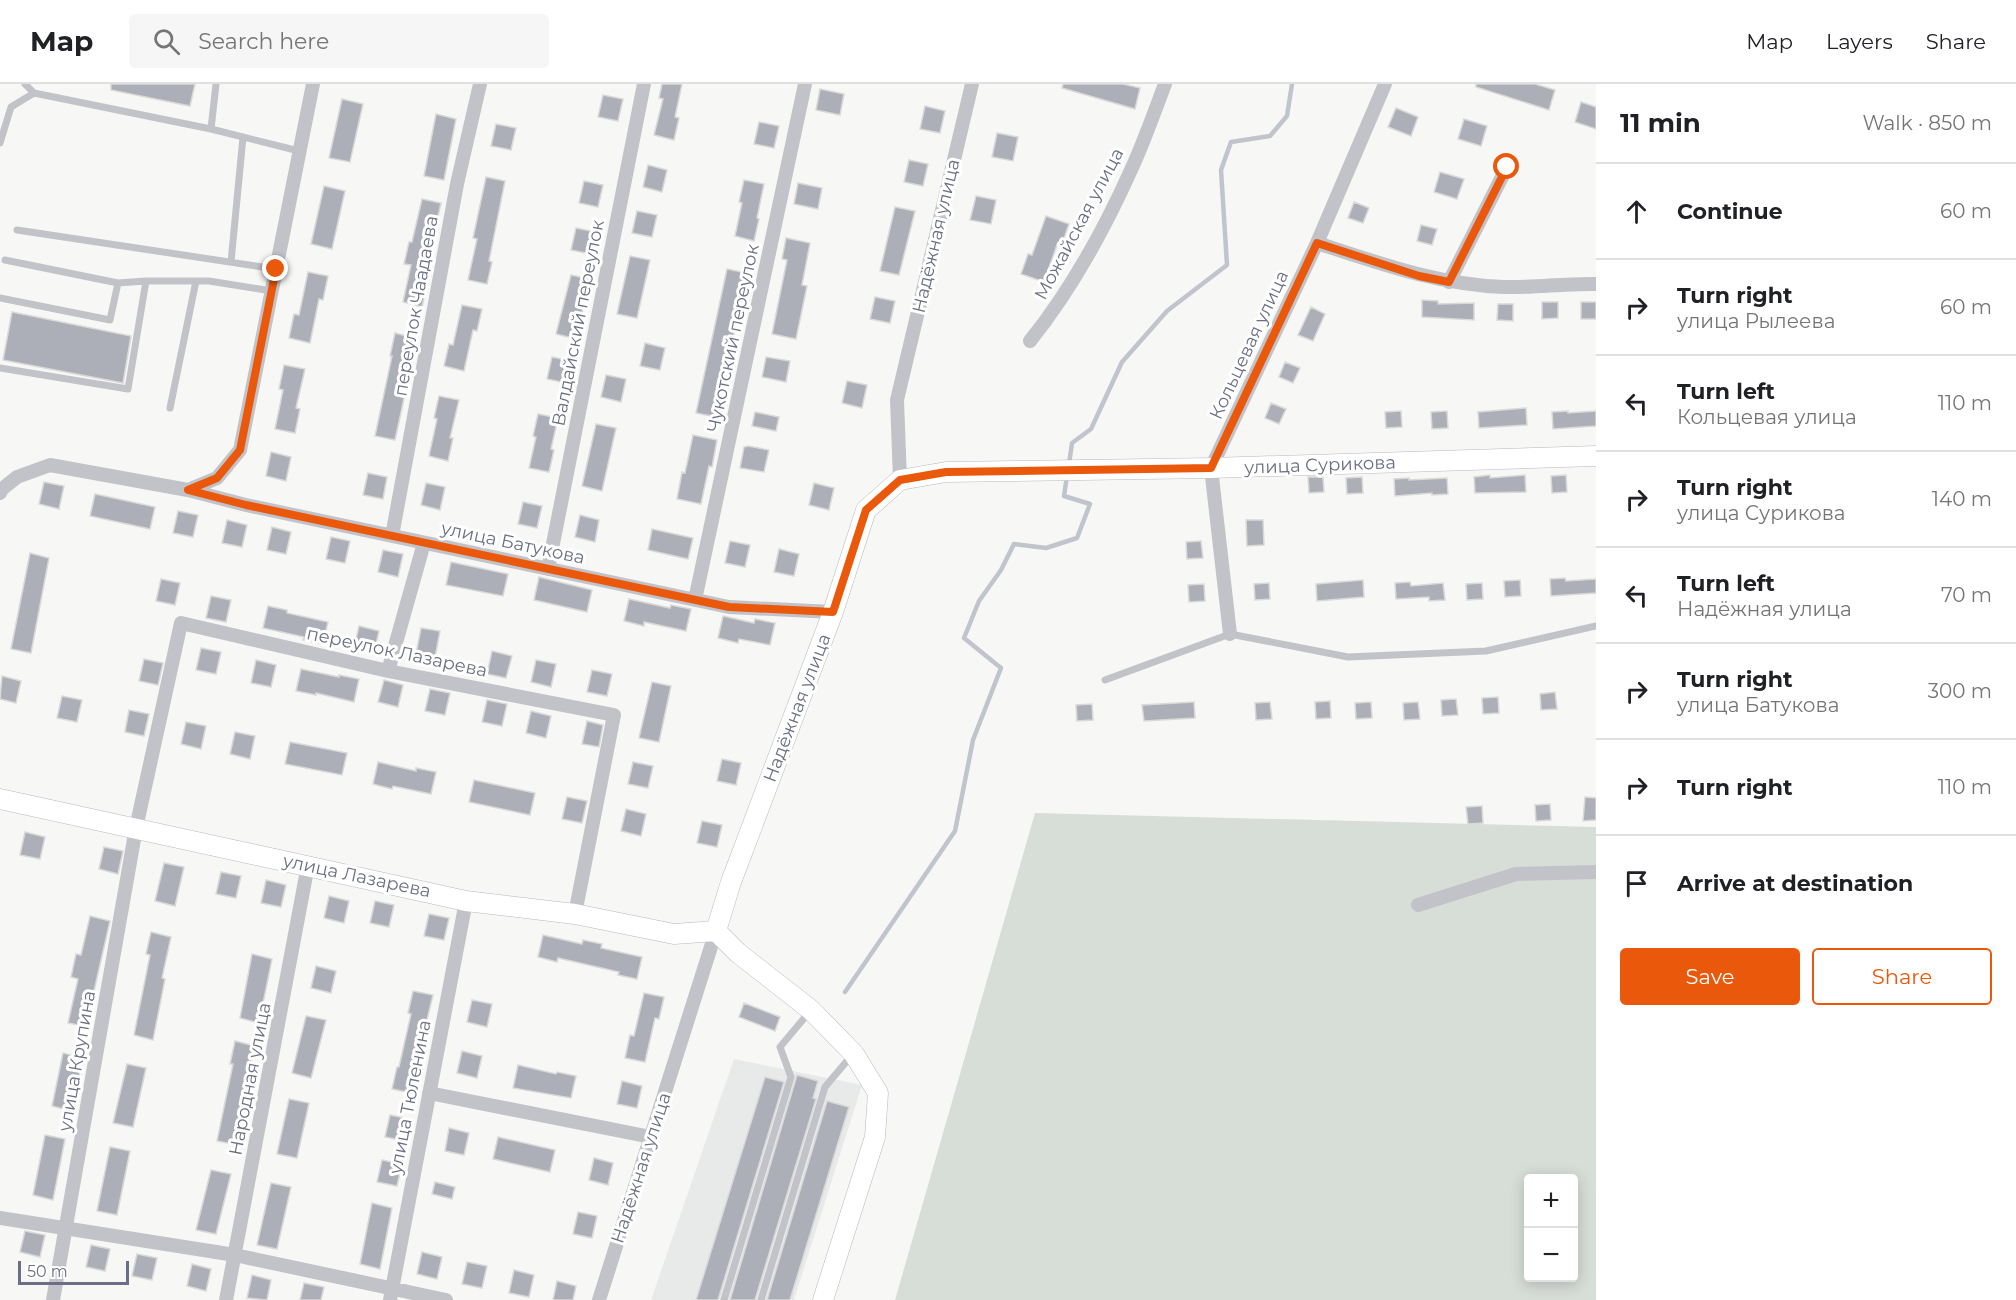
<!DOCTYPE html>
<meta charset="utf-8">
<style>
:root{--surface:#fff;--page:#f6f6f6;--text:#202124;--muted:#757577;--line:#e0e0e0;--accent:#ea580c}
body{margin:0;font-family:Montserrat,sans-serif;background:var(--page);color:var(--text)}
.controls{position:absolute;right:18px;bottom:18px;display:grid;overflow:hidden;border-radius:6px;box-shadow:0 3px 15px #0003}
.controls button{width:54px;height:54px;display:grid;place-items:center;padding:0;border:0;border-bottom:2px solid var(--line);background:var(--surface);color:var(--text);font:30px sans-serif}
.scale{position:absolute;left:18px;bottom:15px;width:111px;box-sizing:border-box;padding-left:6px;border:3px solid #6a6f83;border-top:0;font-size:16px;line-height:21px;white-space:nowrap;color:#6a6f83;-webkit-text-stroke:4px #fff;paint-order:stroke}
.stop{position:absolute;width:18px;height:18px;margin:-14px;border:4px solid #ea580c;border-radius:50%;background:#fff}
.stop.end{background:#ea580c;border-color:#fff;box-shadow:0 2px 6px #0008}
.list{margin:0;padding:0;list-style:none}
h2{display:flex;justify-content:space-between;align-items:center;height:78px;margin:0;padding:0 24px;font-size:26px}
h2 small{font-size:20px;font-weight:400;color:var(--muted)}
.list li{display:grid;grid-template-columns:39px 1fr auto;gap:18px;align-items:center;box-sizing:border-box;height:96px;padding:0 24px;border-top:2px solid var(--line)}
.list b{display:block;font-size:22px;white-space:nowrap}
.list p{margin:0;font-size:20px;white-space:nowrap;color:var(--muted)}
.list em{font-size:20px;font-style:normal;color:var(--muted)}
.actions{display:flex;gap:12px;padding:18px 24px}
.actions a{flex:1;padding:14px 0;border:2px solid var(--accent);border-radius:6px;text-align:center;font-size:21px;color:var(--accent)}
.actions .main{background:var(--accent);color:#fff}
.icon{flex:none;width:33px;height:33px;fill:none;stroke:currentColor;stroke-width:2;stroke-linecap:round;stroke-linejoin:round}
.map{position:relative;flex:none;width:1596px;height:1216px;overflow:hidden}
header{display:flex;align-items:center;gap:36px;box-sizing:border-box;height:84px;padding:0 30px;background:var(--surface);border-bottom:2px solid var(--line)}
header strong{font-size:28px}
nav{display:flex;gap:33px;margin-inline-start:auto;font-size:21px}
.search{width:420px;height:54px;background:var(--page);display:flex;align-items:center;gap:15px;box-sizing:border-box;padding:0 21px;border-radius:6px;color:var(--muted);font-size:22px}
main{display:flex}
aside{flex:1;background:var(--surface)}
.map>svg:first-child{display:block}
.built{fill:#e8e9e9}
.green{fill:#d7ded8;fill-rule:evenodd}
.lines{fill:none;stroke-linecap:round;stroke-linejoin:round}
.stream{stroke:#c0c4cc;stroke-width:4.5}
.building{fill:#adafb8;stroke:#d9d9d8;stroke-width:1.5}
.secondary-casing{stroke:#b7b8bf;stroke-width:21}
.lane{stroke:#c2c3c9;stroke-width:7}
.street{stroke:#c2c3c9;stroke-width:14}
.secondary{stroke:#fff;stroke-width:20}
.route{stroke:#ea580c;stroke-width:8}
.labels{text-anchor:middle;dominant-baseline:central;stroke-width:6;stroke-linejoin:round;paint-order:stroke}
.street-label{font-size:18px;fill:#6a6f83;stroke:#fff}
</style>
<header>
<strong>Map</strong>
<div class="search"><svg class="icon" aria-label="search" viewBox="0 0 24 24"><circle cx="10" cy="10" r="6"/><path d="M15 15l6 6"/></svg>Search here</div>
<nav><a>Map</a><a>Layers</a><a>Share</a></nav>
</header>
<main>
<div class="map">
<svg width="1596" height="1216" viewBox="0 0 1596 1216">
<rect width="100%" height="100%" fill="#f7f8f5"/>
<path class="built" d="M734,975L862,1001L794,1216H651Z"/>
<path class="green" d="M1035,729L1596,743V1216H895ZM1528,1094H1574V1194H1528Z"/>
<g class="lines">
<path class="stream" d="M1069,380L1072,359L1091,345L1122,278L1167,227L1227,181L1221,86L1231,58L1270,52L1287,32L1292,0
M845,908L955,747L973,656L1001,584L964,554L979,517L1001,486L1014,460L1046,464L1077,454L1090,420L1064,412L1067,392"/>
</g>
<path class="building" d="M111,0H195L190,22L111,6Z
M662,0H682L675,33L679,34L674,56L654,51L663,15L659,14Z
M1063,0H1123L1140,4L1135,25L1062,4Z
M1476,0H1535L1555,6L1549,26L1476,3Z
M820,5L844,10L840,31L816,26Z
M603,11L623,15L618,37L598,33Z
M342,15L363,20L350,78L329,74Z
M1581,18L1596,23V45L1575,38Z
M925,22L945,27L940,49L920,45Z
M1396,24L1418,33L1411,52L1388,43Z
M436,30L456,35L444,96L424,92Z
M1464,35L1487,42L1481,62L1458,55Z
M759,38L779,42L774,64L754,60Z
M496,40L516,44L511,66L491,62Z
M997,49L1018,53L1013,77L992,73Z
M909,76L928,80L923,102L904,98Z
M648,81L667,86L662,108L643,103Z
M1440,88L1464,95L1457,115L1434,108Z
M486,93L505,97L489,177L492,178L487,200L468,196L477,155L473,154Z
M744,96L764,100L757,134L759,135L754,157L735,152L742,119L739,118Z
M584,97L603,101L598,123L579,119Z
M798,99L822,104L818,125L794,120Z
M324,102L345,107L332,165L311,160Z
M976,112L996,116L991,140L970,136Z
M422,115L441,119L436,141H434L421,199L427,200L422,223L403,218L411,181L404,180L409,158H412Z
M1354,118L1369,124L1363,139L1348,134Z
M895,123L915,127L899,191L880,187Z
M637,127L657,131L652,153L632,149Z
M1046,132L1069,140L1062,160L1058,158L1044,198L1021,190L1028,170L1032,171Z
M1421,141L1437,145L1432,161L1417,157Z
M576,144L596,148L591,170L571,166Z
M786,154L810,159L802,201L807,202L796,255L772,250L787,176L782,175Z
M630,172L650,176L637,234L617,230Z
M727,185L747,189L716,333L696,329Z
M308,188L328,192L323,216L319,215L310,259L289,254L294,230L299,231Z
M571,191L590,195L576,255L556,250Z
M875,213L895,217L890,239L870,235Z
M1422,216L1438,217V220L1474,219V236L1422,233Z
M1542,218H1558V234L1542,235Z
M1581,218H1596V235H1581Z
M1498,220H1513V237L1497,236Z
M462,221L482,225L477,247L473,246L464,287L444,282L449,260L453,261Z
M1311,223L1325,230L1313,257L1298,251Z
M12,228L131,252L123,299L3,276Z
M395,249L414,254L405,295L408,296L395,356L375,352L392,272H390Z
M645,259L665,264L660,286L640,282Z
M552,273L571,277L566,299L547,295Z
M766,273L790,277L786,298L762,293Z
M1285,278L1300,284L1293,299L1279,293Z
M284,281L305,285L296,324L300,325L295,349L275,345L283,306L279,305Z
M606,291L626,295L621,318L601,313Z
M847,297L867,301L862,324L842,319Z
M439,312L459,316L450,354H453L448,377L429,372L437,335L434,334Z
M1271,319L1286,325L1279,340L1265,334Z
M1526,324L1527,341L1479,344L1478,328Z
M1401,327L1402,343L1386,344L1385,328Z
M1447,327L1448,344L1432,345L1431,328Z
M1568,327V329L1596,327V342L1553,345L1552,328Z
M755,328L779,333L776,347L752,342Z
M538,330L558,334L551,365L554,366L549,388L529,384L536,353L533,352Z
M596,340L616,344L602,407L582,402Z
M693,351L717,356L712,383L709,382L701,420L677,415L682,388L685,389Z
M748,362L769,366L764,388L740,384L744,363Z
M271,368L291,373L286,397L266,392Z
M368,389L387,393L383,415L363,411Z
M1490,391V394L1525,391L1526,408L1475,409L1474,393Z
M1566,391L1567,408L1552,409L1551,392Z
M1308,393H1323L1324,408L1309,409Z
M1362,393L1363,409L1347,410L1346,394Z
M1409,394V396L1447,394L1448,410L1432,411V409L1395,412L1394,395Z
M44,398L64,402L59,425L39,420Z
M426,399L445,403L440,426L421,421Z
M814,399L834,404L829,426L809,421Z
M95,410L155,423L150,445L90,432Z
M523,418L542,422L537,444L518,440Z
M178,427L198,431L193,453L173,449Z
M580,431L599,436L595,458L575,453Z
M227,436L247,441L242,463L222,459Z
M1246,436H1263L1264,461L1247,462Z
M272,443L291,448L286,470L267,466Z
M652,445L693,454L688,475L648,466Z
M331,453L350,457L345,479L326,475Z
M730,457L750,461L745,483L725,479Z
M1201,457L1203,474L1187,475L1186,458Z
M779,465L799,470L794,492L774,488Z
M383,466L403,470L398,493L378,488Z
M30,469L49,474L31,569L11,565Z
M451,478L508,490L503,512L446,501Z
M539,493L592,506L587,528L534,516Z
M1565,494L1566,497L1596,495V509L1551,512L1550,495Z
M161,495L180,499L175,521L156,517Z
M1363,496L1364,513L1317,517L1316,500Z
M1520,496L1521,512L1505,513L1504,497Z
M1410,498L1411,502L1443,499L1445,516L1429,517V513L1396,515L1395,499Z
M1269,499L1270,515L1255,516L1254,500Z
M1482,499L1483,515L1467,516L1466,500Z
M1204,500L1205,517L1189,518L1188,501Z
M211,512L231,516L226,538L206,534Z
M629,515L670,524L671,521L691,525L686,547L644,538V542L624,537Z
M268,522L287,526V529L328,538L323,560L303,556L304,553L263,544Z
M723,532L754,539L755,535L775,539L770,561L739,555L738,559L718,554Z
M359,542L379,547L374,569L354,564Z
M421,544L440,547L434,579L415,575Z
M201,564L221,568L216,590L196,586Z
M492,567L512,572L506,594L487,590Z
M144,575L163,579L158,601L139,597Z
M256,576L276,581L271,603L251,599Z
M536,576L556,580L551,603L531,598Z
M301,585L339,593V591L359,595L354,618L316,609V611L296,607Z
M592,586L612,590L607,612L587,608Z
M2,592L21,597L16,619L0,615Z
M384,596L403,601L398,623L378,618Z
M652,598L671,602L659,658L639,654Z
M430,605L450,609L445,631L425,627Z
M1555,608L1557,625L1541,626L1540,610Z
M62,612L82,616L77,638L57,634Z
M1498,613L1499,629L1483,630L1482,614Z
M1456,615L1458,631L1442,632L1441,616Z
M487,616L507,620L502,642L482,638Z
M1330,617L1331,634L1316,635L1315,618Z
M1194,618L1195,634L1144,637L1142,621Z
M1270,618L1272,635L1256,636L1255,619Z
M1371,618L1372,634L1356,635L1355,619Z
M1418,618L1420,635L1404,636L1403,619Z
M1092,620L1093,636L1077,637L1076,621Z
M129,626L149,630L144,652L125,648Z
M531,627L551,632L546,654L526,649Z
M587,637L603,641L599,663L582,660Z
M186,638L206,642L201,665L181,660Z
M235,648L255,652L250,675L230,670Z
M290,658L347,669L342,691L285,680Z
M722,675L741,679L736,701L717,697Z
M378,678L416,687V684L436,688L431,710L393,702L392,705L373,700Z
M633,678L653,682L648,704L628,700Z
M474,696L535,709L530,731L469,718Z
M567,713L587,717L582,739L562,735Z
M1585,713L1596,714V736L1583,737Z
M1550,720L1551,736L1536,737L1535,721Z
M1482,722L1483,739L1468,740L1466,723Z
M626,725L646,730L641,752L621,747Z
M702,737L722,741L717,763L697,759Z
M25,748L45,753L40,775L20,771Z
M104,763L123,767L118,790L99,785Z
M164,779L184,783L175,822L155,817Z
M221,788L241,792L236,814L216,810Z
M266,796L286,801L281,823L261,819Z
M329,812L349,817L344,839L324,834Z
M375,817L394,821L389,843L370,839Z
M429,830L449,834L444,856L424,852Z
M90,832L110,837L91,920L93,921L88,943L68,939L78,895L71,893L76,870L81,871Z
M151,848L171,853L162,894L165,895L153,956L134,951L150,871L146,870Z
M543,851L582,860L583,856L602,860L601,864L642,873L637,895L618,891L619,888L558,874L557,878L538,873Z
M252,870L272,875L259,939L240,934Z
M316,882L336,887L331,909L311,904Z
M413,907L433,911L423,952L426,953L422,975H419L411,1009L392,1005L397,983H399L411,930L408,929Z
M644,909L664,913L659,935L655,934L645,978L625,974L630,951L634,952Z
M472,916L492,920L487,943L467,938Z
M744,919L780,933L775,947L739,933Z
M306,932L326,936L311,994L292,989Z
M235,957L255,962L245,1004H249L237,1061L217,1057L233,980H230Z
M462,967L482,972L477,994L457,989Z
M63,969L83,974L71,1027L52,1022Z
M127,980L146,984L133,1043L113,1039Z
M518,981L556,990L557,988L576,992L571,1014L513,1004Z
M797,991L818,997L813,1014L816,1015L755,1216H730Z
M765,993L784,998L718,1216H696Z
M622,997L642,1002L637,1024L617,1020Z
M289,1015L309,1019L297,1074L277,1070Z
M827,1017L849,1023L790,1216H767Z
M390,1031L410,1035L405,1057L385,1053Z
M449,1044L469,1049L464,1071L445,1067Z
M45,1051L65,1055L53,1116L33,1111Z
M498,1053L555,1066L550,1088L493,1075Z
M110,1063L130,1067L117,1131L97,1127Z
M594,1074L613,1079L608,1101L589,1096Z
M382,1076L402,1080L397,1102L377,1098Z
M211,1086L231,1090L216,1150L196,1146Z
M435,1098L455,1103L452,1115L432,1110Z
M271,1099L291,1103L277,1165L257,1161Z
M372,1119L392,1124L380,1185L360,1180Z
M578,1128L597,1132L592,1154L573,1150Z
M25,1147L45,1151L40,1173L20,1168Z
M91,1161L110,1165L105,1187L86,1183Z
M422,1168L442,1173L437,1195L417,1190Z
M137,1170L157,1174L152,1196L132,1192Z
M467,1178L487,1182L482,1204L462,1200Z
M192,1180L211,1185L206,1207L187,1202Z
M514,1186L534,1191L529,1213L509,1209Z
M252,1191L271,1196L267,1216L247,1214Z
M557,1197L576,1202L573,1216H553Z
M304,1199L324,1203L321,1216H300Z"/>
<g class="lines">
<g class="secondary-casing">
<path id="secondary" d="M0,715L466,817L575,830L674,850L716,847
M716,847L731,798L833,528L866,426L900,396L946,388L1211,384L1596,372
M716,847L738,869L811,926L854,970L878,1009L875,1053L823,1216"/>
</g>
<path class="lane" d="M34,9L211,45L216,0
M211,45L299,67
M0,59L11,23L34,9L25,0
M17,146L276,185
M231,178L243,53
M118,199L146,197
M0,214L110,236L118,199L5,176
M0,284L128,305L146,197H209L272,207
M170,324L196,197
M1105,596L1230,550L1348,573L1486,567L1596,542
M724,1216L791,993L780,963L811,926
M761,1216L825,1003L852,971"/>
<path class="street" d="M1317,159C1379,179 1438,201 1504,203C1535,204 1565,199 1596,200
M1449,198L1507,83
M1030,257C1071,206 1104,146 1131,86C1144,58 1154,29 1165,0
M900,396L897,316L972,0
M188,406L246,421L729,523L833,528
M0,409L2,405L17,393L50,381L188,406L217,394L240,366L313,0
M392,452L457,100L480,0
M548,485L644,0
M695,516L805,0
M1230,550L1211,384L1317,159L1385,0
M388,587L424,459
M1418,821L1516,790L1596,788
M429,1009L651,1053
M0,1134L235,1171L446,1216
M53,1216L136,744L181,539L388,587L614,631L575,830
M226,1216L308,781
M390,1216L466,817
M599,1216L716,847"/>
<use href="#secondary" class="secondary"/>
</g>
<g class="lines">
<path class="route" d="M276,185L240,366L217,394L188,406L246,421L729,523L833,528L866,426L900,396L946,388L1211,384L1317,159L1419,192L1449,198L1507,83"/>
</g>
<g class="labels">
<g class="street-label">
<text transform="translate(1079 140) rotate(-62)">Можайская улица</text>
<text transform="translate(936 152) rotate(-77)">Надёжная улица</text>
<text transform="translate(416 222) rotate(-80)">переулок Чаадаева</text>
<text transform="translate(578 239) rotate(-79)">Валдайский переулок</text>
<text transform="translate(733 254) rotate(-78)">Чукотский переулок</text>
<text transform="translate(1249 261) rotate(-65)">Кольцевая улица</text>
<text transform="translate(1320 381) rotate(-2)">улица Сурикова</text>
<text transform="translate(513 459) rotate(12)">улица Батукова</text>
<text transform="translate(397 568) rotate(12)">переулок Лазарева</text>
<text transform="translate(797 624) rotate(-69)">Надёжная улица</text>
<text transform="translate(357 792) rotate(12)">улица Лазарева</text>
<text transform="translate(77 977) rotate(-80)">улица Крупина</text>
<text transform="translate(250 995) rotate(-79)">Народная улица</text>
<text transform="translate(410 1013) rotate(-79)">улица Тюленина</text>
<text transform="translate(641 1084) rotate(-72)">Надёжная улица</text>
</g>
</g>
</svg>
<div class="controls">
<button>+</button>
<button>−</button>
</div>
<div class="scale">50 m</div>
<div class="stop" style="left:1507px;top:83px"></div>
<div class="stop end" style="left:276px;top:185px"></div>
</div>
<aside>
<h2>11 min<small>Walk · 850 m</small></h2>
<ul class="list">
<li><svg class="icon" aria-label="ahead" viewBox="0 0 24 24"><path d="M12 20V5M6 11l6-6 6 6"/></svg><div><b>Continue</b></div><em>60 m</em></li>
<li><svg class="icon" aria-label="right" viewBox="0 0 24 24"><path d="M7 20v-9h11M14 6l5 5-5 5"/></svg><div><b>Turn right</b><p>улица Рылеева</p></div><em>60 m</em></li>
<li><svg class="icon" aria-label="left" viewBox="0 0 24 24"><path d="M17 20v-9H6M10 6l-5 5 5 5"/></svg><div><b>Turn left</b><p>Кольцевая улица</p></div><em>110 m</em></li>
<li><svg class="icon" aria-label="right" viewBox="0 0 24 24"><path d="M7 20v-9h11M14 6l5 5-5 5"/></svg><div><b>Turn right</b><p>улица Сурикова</p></div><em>140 m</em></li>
<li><svg class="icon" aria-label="left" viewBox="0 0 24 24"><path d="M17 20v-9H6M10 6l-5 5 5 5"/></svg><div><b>Turn left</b><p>Надёжная улица</p></div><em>70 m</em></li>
<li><svg class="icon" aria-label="right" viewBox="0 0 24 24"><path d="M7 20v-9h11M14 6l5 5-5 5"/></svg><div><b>Turn right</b><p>улица Батукова</p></div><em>300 m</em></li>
<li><svg class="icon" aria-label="right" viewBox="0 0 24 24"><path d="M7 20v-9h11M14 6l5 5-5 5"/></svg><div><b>Turn right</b></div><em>110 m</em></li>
<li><svg class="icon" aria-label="arrive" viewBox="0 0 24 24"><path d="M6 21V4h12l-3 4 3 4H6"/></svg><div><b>Arrive at destination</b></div></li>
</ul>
<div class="actions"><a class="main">Save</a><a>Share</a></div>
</aside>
</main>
